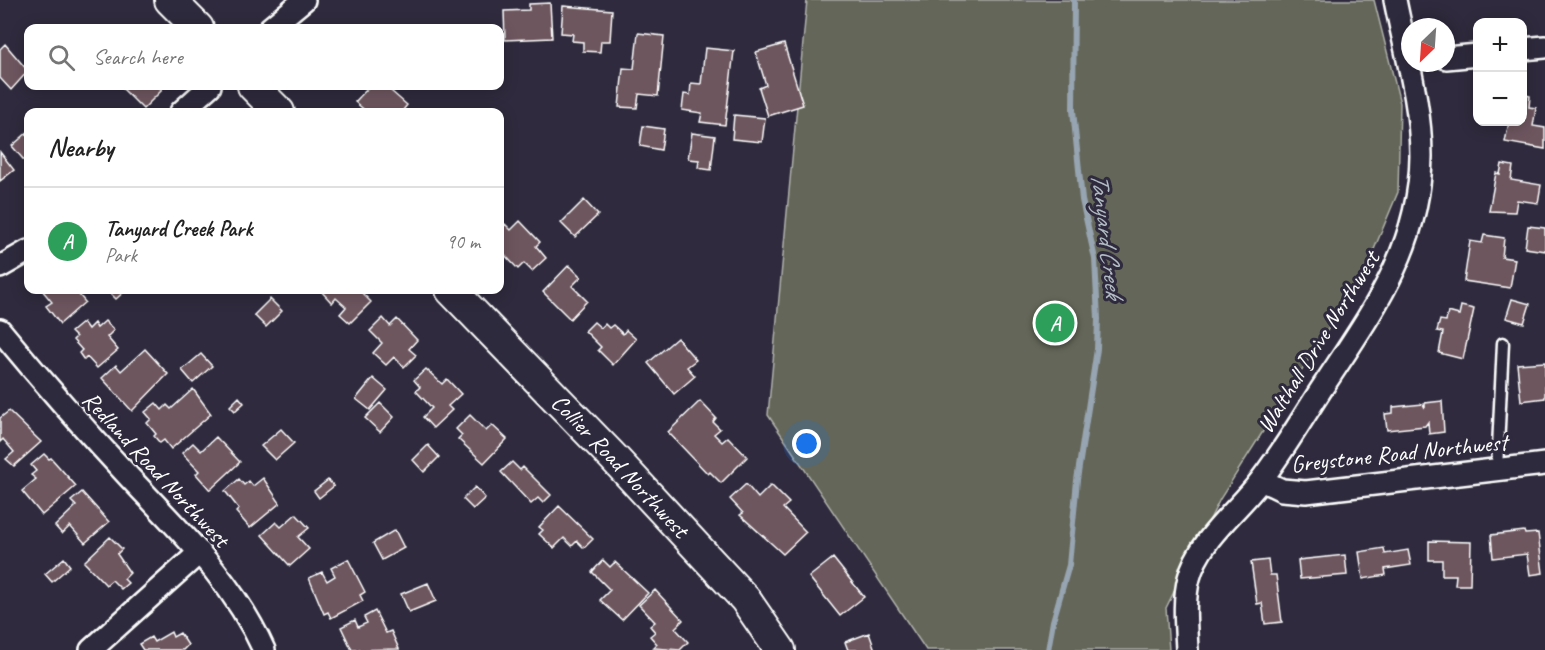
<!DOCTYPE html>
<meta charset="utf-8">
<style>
:root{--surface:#fff;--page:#f2f2f2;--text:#222;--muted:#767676;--line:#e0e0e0;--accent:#0f766e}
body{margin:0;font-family:Caveat,sans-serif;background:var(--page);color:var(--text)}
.controls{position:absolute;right:18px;top:18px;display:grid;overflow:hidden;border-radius:12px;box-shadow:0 3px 15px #0003}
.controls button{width:54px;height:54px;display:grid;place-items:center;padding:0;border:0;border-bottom:2px solid var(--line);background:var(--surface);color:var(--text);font:30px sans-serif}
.compass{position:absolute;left:1401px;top:18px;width:54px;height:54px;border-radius:50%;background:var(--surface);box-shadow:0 3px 15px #0003;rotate:205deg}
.you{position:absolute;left:807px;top:444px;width:21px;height:21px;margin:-15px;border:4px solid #fff;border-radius:50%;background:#1a73e8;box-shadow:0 0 0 9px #1a73e833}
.badge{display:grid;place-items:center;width:39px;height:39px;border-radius:50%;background:var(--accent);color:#fff;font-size:20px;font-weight:700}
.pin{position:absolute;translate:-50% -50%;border:3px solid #fff;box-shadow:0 2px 6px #0006}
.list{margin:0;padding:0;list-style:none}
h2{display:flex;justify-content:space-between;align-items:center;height:78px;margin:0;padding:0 24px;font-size:26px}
h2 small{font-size:20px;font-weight:400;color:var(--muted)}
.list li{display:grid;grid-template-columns:39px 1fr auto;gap:18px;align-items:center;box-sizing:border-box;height:108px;padding:0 24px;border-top:2px solid var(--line)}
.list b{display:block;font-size:22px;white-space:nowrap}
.list p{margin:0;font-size:20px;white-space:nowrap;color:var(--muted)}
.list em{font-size:20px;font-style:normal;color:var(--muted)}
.icon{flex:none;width:33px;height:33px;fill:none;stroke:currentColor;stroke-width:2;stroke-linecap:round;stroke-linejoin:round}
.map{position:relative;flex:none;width:1545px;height:650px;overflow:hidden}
.search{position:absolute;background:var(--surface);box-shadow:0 3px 15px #0003;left:24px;top:24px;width:480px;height:66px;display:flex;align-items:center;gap:15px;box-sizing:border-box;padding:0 21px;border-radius:12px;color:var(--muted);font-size:22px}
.panel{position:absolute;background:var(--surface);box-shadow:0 3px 15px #0003;left:24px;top:108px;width:480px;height:186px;border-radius:12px}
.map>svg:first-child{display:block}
.green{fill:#636658;stroke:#b1b2ac;stroke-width:1.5}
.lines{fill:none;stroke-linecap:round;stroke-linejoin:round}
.stream{stroke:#97a4b1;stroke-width:6}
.building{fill:#6e565f;stroke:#fff;stroke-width:1.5}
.lane-casing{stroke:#fff;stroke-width:15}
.street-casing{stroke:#fff;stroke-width:26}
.secondary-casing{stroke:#fff;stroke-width:34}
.lane{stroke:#2f2a3d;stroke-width:10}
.street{stroke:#2f2a3d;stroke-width:21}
.secondary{stroke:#2f2a3d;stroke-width:30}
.labels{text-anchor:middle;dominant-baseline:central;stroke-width:6;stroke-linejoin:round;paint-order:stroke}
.street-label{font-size:24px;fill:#fff;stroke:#2f2a3d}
.water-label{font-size:26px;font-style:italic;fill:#b1bbc4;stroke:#2f2a3d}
</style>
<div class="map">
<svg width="1545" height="650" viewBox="0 0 1545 650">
<rect width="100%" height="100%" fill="#2f2a3d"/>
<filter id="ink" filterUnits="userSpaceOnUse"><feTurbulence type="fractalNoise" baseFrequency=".0167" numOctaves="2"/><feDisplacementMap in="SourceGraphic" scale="12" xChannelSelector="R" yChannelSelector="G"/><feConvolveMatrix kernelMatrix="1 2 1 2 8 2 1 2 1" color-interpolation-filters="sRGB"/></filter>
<g filter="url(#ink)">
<path class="green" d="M807,0H1374L1400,103L1398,192L1365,271L1220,499L1166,608L1169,650H926L768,415Z"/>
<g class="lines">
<path class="stream" d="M1048,650L1053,621L1069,565L1077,480L1097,349L1098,319L1095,259L1082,200L1073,110L1074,0"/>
</g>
<path class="building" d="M550,3L552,38L505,40L504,11L529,10V4Z
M563,6L612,10L610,41H601L600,52L583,51V42L572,41L573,34L561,33Z
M638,33L664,36L658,96L639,94L637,108L619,107L623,68L634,69Z
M5,44L28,71L11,90L0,78V49Z
M784,44L803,105L768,116L759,88L766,85L756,52Z
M705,48L734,51L725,125L700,122L702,113L682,110L684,94L690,95L691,83L701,84Z
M120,86H157L162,90L143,109Z
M370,86H396L391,91L407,105L403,110L406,112H367L355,102Z
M1522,94L1530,96L1529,107L1536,108L1533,126L1545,128V149L1505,142L1509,122H1522Z
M734,115L765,118L762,142L732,139Z
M643,126L664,129L661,150L640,146Z
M28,132V165L12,146Z
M692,133L715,136L711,170L698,168L699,160L688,159Z
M0,152L14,170L0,181Z
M1502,164L1513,166L1511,180L1541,185L1538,203L1517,200L1515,212L1489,211L1496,173L1500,174Z
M584,200L598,215L575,237L561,223Z
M520,221L540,242L536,246L546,258L532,271L524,263L518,269L500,250V229L505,224L511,230Z
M1528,226L1545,228V251L1525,248Z
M1484,235L1504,238L1502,257L1515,259L1510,288L1464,281L1470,241L1482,243Z
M569,265L581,277L572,286L587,301L570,319L543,292Z
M42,290H75L85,302L60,324L46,306L52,302Z
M113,290H126L116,299L110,293Z
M323,290H359L371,302L350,323L340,314L346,307L336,298L332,303L321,291Z
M270,299L282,311L266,327L254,315Z
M1512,299L1530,304L1524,323L1506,318Z
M1461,306L1474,309L1463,359L1439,353L1443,332L1437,331L1440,320L1446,321L1448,312L1459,315Z
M383,318L390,326L397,319L417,340L409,349L416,355L404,367L394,357L386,365L373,353L382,343L370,331Z
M105,321L114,330L107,337L118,350L97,368L87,357L84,360L79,353L82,350L73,340L76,337L71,332L83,322L88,329L94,323L97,328Z
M594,322L601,328L605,324L609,328L613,325L623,334L626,330L636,339L613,365L598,350L601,347L585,331Z
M677,338L696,360L687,367L695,376L674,394L648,363Z
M145,349L168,374L132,411L102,378L116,365L121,371Z
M201,354L212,366L193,383L182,370Z
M1545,362V398L1521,401L1517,364Z
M426,369L442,384L447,379L461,394L448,406L452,410L433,428L423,417L432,408L416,391L420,387L414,380Z
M373,378L387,390L370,410L356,399Z
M193,389L211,414L171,449L164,440L160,443L154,436L156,434L147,423L151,419L145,412L156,403L162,410L167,405L171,409Z
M239,397L244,403L235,411L230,406Z
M700,401L716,418L713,422L720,429L714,434L722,442L728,437L747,457L721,483L710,472L708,474L668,432Z
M1442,401L1444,432L1429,434L1428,422L1425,426L1387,430L1385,414L1393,413V407L1423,404L1425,408V403Z
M380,403L394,417L380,432L365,418Z
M9,411L41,442L14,466L6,459L14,452L3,439L0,442V418Z
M470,415L486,431L492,425L507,439L484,463L458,439L462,435L456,429Z
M281,429L294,443L275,460L261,446Z
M216,437L240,462L210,490L196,474L199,471L182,453L193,443L201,451Z
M428,445L439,457L424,472L413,460Z
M44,454L49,459L51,458L76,486L42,515L22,491L36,479L31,475L36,471L31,465Z
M512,462L520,470L523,467L551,495L543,503L538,498L531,504L501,472Z
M263,478L280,503L250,528L236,512L239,509L225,491L239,479L244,485L249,481L253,486Z
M328,480L334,486L319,498L314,491Z
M746,484L758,498L771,485L789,503L783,508L806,532L783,554L740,515L743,513L730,499Z
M475,487L485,498L473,509L463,499Z
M82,492L109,522L85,543L70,526L62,534L55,526L76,506L71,501Z
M559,506L593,539L584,548L577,541L572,546L564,538L554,548L539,534L543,530L539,527Z
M296,514L309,528L298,537L309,549L290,566L262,535L276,522L281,527Z
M395,530L404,548L382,560L373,543Z
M1524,531L1525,534L1538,533L1543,573L1530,575L1527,554L1493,558L1491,535Z
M110,537L122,549L117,554L130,573L124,579L128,583L121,589L112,580L106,585L84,562Z
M1429,541L1471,542L1470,585H1455L1456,575H1442V560H1429Z
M1384,548L1385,554L1408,550L1411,565L1385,569L1386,575L1363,579L1359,552Z
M1345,555L1347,575L1300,579L1298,560Z
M64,558L70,566L52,582L45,574Z
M833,558L864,597L840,616L809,577Z
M348,559L365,592L360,595L363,601L331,618L328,612L324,614L309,578L322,572L327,581L335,576L331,568Z
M603,560L610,567L615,562L648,593L622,620L600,600L610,590L592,572Z
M1268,560L1270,575H1276L1282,622L1265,624L1262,603L1257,604L1251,562Z
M428,583L436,601L409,612L401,594Z
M655,590L683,620L675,628L688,642L680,650L653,648L657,644L650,636L655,632L650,626L655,622L639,605Z
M375,611L386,633L391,631L399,649L352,650L341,627L355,620L358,627L367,623L364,617Z
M171,632L173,637L180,633L188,645L183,650H143L139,644L151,637L154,642Z
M869,633L875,650H848L845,642Z"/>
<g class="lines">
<g class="lane-casing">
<path id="lane" d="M1497,469L1503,343"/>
</g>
<g class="street-casing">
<path id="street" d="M270,28L304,0
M1522,49L1545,47
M1446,58L1478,55
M181,112L210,86
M0,267L28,251
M0,330C42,381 85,430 130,478C181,532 233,581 264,650
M1261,480L1282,490L1306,492L1545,464
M91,650L200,552
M1187,650C1186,626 1183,601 1189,578C1199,539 1238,511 1261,480C1284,450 1303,417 1324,385C1372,312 1420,248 1421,156C1421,103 1405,51 1395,0"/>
</g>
<g class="secondary-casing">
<g id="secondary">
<path d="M170,0L198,28"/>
<path d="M253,86L279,112"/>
<path id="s1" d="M451,290L613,457L745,599L780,650"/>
</g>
</g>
<use href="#lane" class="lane"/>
<use href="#street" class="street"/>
<use href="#secondary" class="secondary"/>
</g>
</g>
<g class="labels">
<g class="street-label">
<text transform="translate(1318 342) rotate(-58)">Walthall Drive Northwest</text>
<text transform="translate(1399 453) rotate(-6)">Greystone Road Northwest</text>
<text stroke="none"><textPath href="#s1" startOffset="244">Collier Road Northwest</textPath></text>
<text transform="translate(156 469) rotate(47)">Redland Road Northwest</text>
</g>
<g class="water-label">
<text transform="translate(1107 235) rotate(83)">Tanyard Creek</text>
</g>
</g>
</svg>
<div class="controls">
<button>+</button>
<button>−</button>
</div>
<svg class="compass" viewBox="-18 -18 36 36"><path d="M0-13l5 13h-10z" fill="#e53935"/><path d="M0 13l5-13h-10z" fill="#767676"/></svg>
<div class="you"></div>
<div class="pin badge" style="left:1055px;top:323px;background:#2e9e5b">A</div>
<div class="search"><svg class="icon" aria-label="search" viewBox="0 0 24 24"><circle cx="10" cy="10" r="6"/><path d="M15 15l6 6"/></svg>Search here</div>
<section class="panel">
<h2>Nearby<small></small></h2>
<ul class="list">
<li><span class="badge" style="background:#2e9e5b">A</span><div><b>Tanyard Creek Park</b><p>Park</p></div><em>90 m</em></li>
</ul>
</section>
</div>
